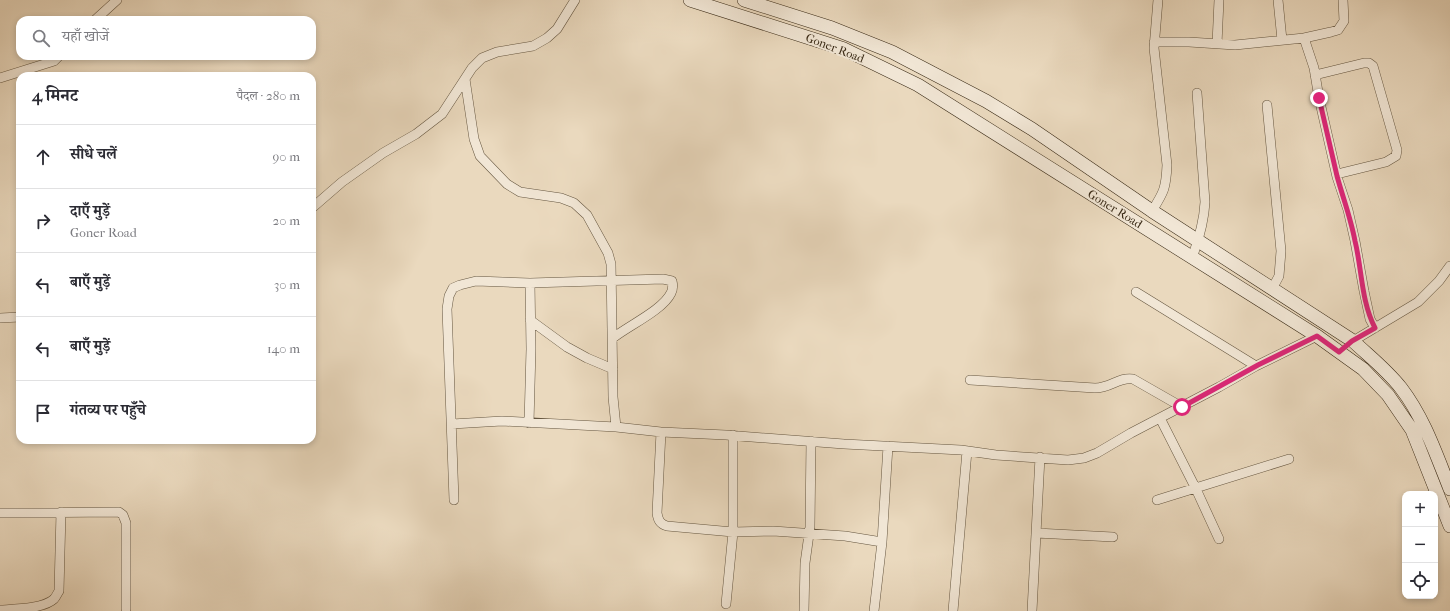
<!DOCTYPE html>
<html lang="hi">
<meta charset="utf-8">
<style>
:root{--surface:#fff;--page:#f2f2f3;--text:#2b2b33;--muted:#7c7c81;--line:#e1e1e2}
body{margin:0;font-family:"IM FELL French Canon","Noto Serif Devanagari",serif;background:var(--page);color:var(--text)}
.controls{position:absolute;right:12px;bottom:12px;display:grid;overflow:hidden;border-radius:8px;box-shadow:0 2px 6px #0003}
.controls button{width:36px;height:36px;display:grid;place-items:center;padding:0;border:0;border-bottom:1px solid var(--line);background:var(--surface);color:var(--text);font:20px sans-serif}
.stop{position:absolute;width:12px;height:12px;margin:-9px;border:3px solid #db2777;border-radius:50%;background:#fff}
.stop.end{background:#db2777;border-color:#fff;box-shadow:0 1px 4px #0008}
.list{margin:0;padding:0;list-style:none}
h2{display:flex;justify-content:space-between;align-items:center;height:52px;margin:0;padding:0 16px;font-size:17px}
h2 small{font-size:13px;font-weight:400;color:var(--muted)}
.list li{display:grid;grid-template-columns:26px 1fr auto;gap:12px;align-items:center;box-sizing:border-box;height:64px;padding:0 16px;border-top:1px solid var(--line)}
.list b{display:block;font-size:15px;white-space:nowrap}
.list p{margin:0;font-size:13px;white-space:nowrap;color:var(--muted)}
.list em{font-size:13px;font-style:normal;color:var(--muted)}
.icon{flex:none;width:22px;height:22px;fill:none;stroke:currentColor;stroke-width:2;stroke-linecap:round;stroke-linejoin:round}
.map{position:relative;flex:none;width:1450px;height:611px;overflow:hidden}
.search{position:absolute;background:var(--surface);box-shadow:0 2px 6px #0003;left:16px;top:16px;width:300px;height:44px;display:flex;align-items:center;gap:10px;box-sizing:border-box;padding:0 14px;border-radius:12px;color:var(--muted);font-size:15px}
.panel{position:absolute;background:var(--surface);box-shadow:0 2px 6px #0003;left:16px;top:72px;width:300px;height:372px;border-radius:12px}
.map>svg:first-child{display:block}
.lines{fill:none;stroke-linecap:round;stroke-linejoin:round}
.street-casing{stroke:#655640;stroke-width:10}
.secondary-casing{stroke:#392a16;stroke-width:14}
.street{stroke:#f1e6d5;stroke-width:9}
.secondary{stroke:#f1e6d5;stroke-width:13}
.route{stroke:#db2777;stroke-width:5}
.labels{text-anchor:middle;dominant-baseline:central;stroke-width:4;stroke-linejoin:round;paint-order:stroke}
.street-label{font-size:12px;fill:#392a16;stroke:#f1e6d5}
</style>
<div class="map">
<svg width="1450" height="611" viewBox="0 0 1450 611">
<rect width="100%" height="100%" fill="#ead9be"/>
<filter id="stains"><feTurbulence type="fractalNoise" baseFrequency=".005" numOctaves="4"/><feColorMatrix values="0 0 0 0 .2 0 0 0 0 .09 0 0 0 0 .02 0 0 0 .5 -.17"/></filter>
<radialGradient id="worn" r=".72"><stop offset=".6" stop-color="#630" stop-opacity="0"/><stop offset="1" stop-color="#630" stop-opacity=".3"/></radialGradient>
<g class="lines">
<g class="street-casing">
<path id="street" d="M1278,0L1282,40
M95,20L117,0
M1304,38L1314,68L1319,98L1337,177L1348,210L1355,241L1364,291L1370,319L1375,328
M1154,42H1189L1235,45L1304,38L1331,32L1338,30L1344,21L1343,0
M1217,44L1219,0
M1315,75L1364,63H1369L1373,66L1397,150L1396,156L1386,162L1337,174
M0,78L54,61L59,56
M465,79L474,139L480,156L507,184L520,192L561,198L574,203L587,215L608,253L611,264L613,397L616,427L661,432L726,435L844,444L961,450L996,455L1068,460L1084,458L1097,453L1131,433L1219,387L1256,366L1317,336
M1267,105L1281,251L1279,276L1272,289
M312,208L342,182L383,153L416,134L442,114L472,68L482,58L497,52L533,46L547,38L557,29L575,0
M1152,211C1164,192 1166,188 1167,165L1154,48L1158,0
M1192,258C1199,239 1204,222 1205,202L1197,93
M1136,292L1256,366
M0,318L20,317
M530,320L567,347L587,358L613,369
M1353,341L1418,302L1439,281L1450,266
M970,380L1095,388C1111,388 1118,377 1133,379L1182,407
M1160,418L1196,489L1219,539
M529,423L531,349L530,283
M452,424L502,421L616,427
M661,432L657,513C658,520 660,524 667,526L733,532L773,531L845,536L882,542
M454,500L447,309L449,296L453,288L460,285L476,281L530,283L663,279L672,281C673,285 673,289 671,293C663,310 628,326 613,338
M1157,500L1289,459
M0,513L119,512L123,515L126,523V609
M1036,533L1113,537
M726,604L733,532V435
M0,610C15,609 43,609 54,599C56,597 57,594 59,591L61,512
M804,611L805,563L810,527L811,441
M874,611L882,542L888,446
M953,611L967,451
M1032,611L1040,457"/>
</g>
<g class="secondary-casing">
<path id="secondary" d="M690,0L844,49L918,85L1317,336L1363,369L1388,395L1412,430L1450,526
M744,0L832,28L892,52L986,101L1032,129L1152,211L1353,341C1369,356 1387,370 1401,388C1424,418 1436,454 1450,489"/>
</g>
<use href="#street" class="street"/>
<use href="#secondary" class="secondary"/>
</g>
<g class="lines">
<path class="route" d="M1182,407L1258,365L1317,336L1339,352L1352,341L1375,328C1361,301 1362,269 1355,241C1351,219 1343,198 1337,176C1331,150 1325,124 1319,98"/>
</g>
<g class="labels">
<g class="street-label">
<text transform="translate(835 48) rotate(21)">Goner Road</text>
<text transform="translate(1115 209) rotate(32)">Goner Road</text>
</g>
</g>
<rect width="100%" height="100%" filter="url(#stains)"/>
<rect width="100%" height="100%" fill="url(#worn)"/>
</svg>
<div class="controls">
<button>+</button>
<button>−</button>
<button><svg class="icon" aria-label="locate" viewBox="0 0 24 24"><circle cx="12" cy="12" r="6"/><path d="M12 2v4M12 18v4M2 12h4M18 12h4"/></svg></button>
</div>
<div class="stop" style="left:1182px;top:407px"></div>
<div class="stop end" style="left:1319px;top:98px"></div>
<div class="search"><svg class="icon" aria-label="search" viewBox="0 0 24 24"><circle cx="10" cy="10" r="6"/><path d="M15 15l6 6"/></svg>यहाँ खोजें</div>
<section class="panel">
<h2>4 मिनट<small>पैदल · 280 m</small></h2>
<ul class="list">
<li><svg class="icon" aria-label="ahead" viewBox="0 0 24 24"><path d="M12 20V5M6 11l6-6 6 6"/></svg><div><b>सीधे चलें</b></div><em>90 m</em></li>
<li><svg class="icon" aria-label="right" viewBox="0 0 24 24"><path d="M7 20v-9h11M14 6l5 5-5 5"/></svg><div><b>दाएँ मुड़ें</b><p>Goner Road</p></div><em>20 m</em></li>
<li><svg class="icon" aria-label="left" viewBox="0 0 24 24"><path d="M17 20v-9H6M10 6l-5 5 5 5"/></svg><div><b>बाएँ मुड़ें</b></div><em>30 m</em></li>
<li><svg class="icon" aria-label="left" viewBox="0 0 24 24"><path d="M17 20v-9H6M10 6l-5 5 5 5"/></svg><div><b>बाएँ मुड़ें</b></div><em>140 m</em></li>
<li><svg class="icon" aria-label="arrive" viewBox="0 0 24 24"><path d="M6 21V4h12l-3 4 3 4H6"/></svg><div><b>गंतव्य पर पहुँचे</b></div></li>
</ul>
</section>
</div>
